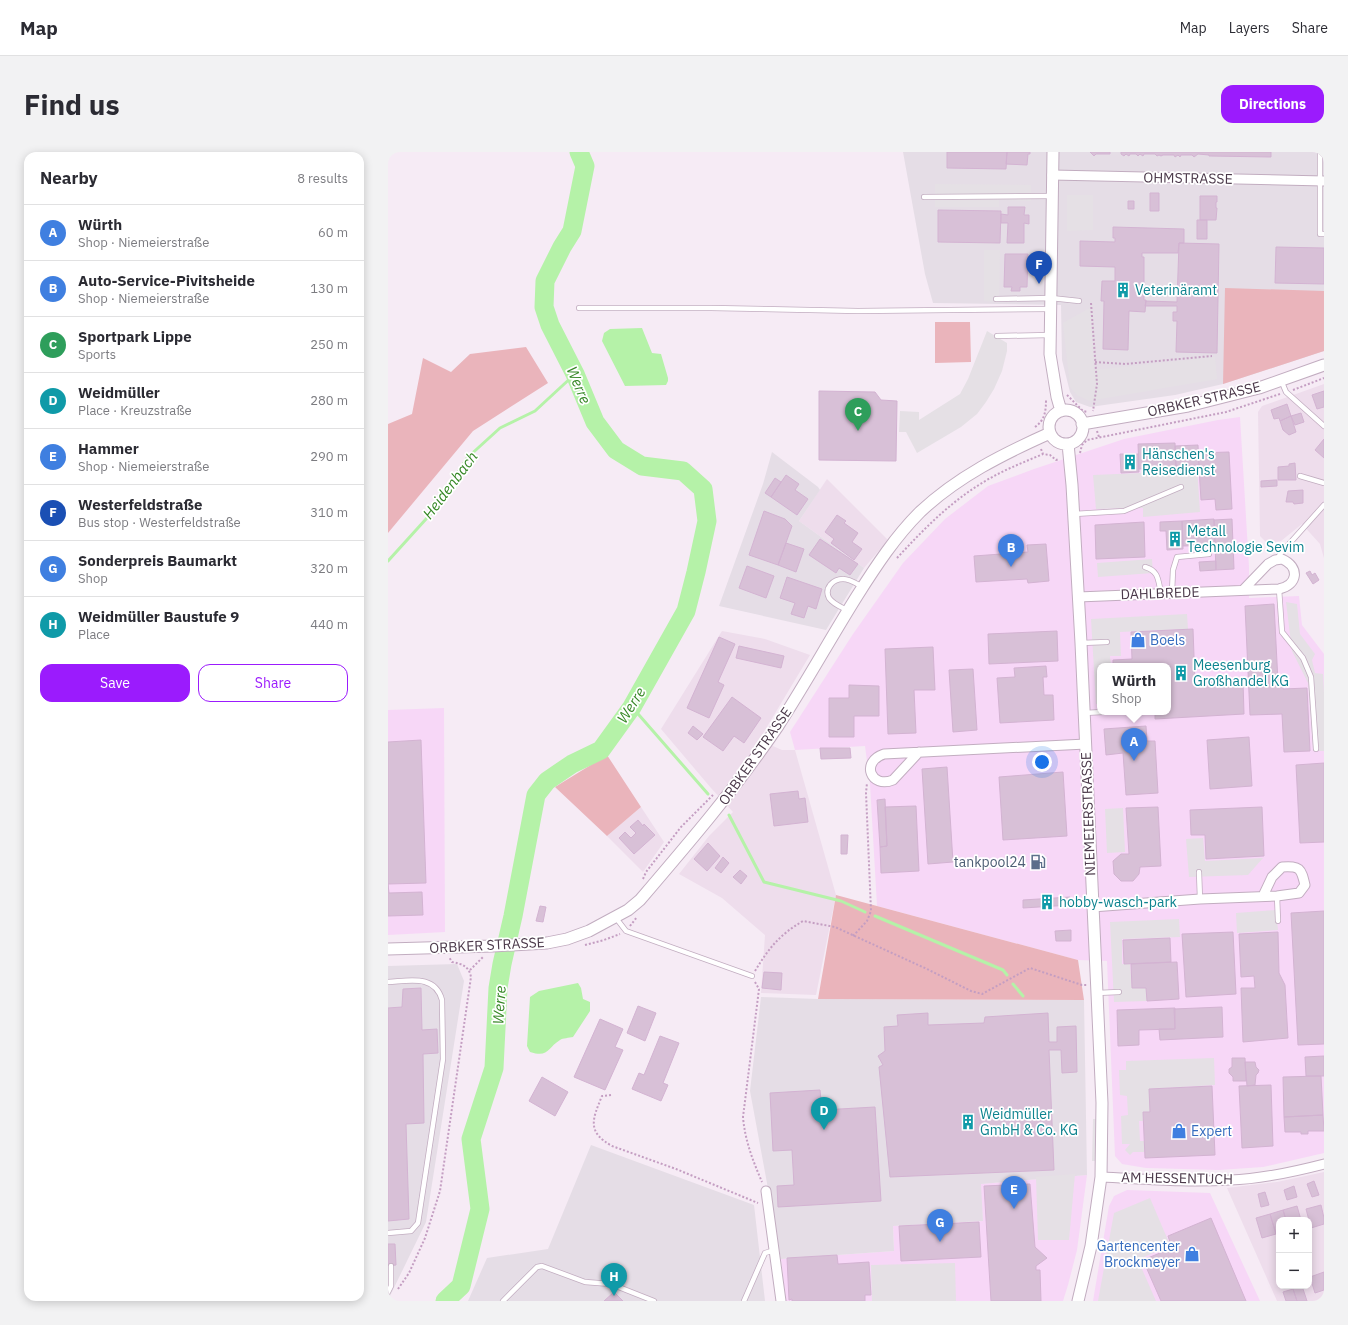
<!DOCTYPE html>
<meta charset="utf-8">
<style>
:root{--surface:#fff;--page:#f2f2f3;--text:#2b2b33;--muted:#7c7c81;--line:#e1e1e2;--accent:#9b1bfd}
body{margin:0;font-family:"IBM Plex Sans",sans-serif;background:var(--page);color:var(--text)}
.controls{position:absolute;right:12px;bottom:12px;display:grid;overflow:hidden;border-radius:8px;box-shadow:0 2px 10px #0003}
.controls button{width:36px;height:36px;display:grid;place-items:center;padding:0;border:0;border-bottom:1px solid var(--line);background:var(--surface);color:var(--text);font:20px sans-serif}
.you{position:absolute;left:654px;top:610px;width:14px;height:14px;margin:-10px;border:3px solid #fff;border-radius:50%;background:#1a73e8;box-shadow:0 0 0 6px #1a73e833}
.badge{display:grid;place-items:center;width:26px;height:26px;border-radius:50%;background:var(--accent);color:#fff;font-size:13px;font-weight:700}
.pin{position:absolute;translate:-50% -33px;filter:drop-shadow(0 1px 2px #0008)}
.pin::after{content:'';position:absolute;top:21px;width:14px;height:12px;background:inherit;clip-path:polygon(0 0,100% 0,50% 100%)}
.popup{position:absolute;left:709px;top:511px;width:74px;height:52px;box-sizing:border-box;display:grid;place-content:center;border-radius:8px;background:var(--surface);filter:drop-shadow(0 1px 3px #0005);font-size:13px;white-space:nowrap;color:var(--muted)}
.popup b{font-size:15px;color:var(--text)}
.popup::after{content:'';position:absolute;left:50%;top:100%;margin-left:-8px;border:8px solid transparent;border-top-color:var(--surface)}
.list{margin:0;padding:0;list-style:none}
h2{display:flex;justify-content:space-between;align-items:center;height:52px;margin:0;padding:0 16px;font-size:17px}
h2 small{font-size:13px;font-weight:400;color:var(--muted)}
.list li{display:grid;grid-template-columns:26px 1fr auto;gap:12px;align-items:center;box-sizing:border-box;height:56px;padding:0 16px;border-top:1px solid var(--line)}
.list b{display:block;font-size:15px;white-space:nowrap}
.list p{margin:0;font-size:13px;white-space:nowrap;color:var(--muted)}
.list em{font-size:13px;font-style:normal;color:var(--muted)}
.actions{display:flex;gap:8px;padding:12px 16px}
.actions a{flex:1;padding:9px 0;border:1px solid var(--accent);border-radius:12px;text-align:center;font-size:14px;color:var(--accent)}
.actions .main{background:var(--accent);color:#fff}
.map{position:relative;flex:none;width:936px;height:1149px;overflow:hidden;border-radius:12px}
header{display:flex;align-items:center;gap:24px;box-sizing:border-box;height:56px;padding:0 20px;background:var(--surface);border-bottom:1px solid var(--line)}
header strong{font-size:19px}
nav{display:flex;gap:22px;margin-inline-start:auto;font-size:14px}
.intro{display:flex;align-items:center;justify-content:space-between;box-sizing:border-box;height:96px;padding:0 24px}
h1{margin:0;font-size:28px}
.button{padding:10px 18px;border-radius:12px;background:var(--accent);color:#fff;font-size:14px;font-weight:700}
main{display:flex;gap:24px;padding:0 24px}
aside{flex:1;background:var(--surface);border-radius:12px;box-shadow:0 2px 10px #0003}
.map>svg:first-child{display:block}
.residential{fill:#eeddec;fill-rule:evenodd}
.commercial{fill:#f7d7f7;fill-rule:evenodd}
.industrial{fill:#e5dde6}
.green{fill:#eab4bb}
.parking{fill:#e5e0e5}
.water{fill:#b5f2a8}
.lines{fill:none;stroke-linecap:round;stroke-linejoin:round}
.stream{stroke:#b5f2a8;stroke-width:3}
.river{stroke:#b5f2a8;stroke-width:19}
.building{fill:#d8c0d7;stroke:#d3b3d2}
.service-casing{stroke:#c2adc0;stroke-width:6}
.minor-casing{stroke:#c2adc0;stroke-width:11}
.tertiary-casing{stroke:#c2adc0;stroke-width:13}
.path{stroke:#c49ec2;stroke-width:2;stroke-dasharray:2 2;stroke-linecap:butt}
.service{stroke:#fff;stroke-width:4.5}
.minor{stroke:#fff;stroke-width:9}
.tertiary{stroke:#fff;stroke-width:11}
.labels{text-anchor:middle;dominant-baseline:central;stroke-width:3.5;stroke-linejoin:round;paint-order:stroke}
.street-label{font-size:14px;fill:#4b394a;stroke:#fff}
.culture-label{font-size:14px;fill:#0d838f;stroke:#fff;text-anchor:start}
.shop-label{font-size:14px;fill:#366cbe;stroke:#fff;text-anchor:start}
.service-label{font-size:14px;fill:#4e5e75;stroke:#fff;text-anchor:end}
.water-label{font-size:15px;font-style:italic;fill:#358725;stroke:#fff}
</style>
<header>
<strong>Map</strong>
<nav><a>Map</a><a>Layers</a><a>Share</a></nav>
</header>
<div class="intro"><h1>Find us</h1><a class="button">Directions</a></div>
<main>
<aside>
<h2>Nearby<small>8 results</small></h2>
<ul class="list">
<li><span class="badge" style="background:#3f7fe0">A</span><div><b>Würth</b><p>Shop · Niemeierstraße</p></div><em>60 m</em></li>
<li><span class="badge" style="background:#3f7fe0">B</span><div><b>Auto-Service-Pivitsheide</b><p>Shop · Niemeierstraße</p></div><em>130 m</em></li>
<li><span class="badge" style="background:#2e9e5b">C</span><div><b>Sportpark Lippe</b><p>Sports</p></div><em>250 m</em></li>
<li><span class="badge" style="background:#0f9aa8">D</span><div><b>Weidmüller</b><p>Place · Kreuzstraße</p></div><em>280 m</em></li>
<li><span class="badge" style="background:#3f7fe0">E</span><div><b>Hammer</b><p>Shop · Niemeierstraße</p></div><em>290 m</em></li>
<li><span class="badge" style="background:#1a4fb4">F</span><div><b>Westerfeldstraße</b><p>Bus stop · Westerfeldstraße</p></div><em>310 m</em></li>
<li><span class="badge" style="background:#3f7fe0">G</span><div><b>Sonderpreis Baumarkt</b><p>Shop</p></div><em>320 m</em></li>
<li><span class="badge" style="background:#0f9aa8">H</span><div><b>Weidmüller Baustufe 9</b><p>Place</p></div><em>440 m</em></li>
</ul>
<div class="actions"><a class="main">Save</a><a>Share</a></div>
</aside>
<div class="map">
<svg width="936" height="1149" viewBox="0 0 936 1149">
<rect width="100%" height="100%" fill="#f6ebf5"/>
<path class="residential" d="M936,232V406L932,392L914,372L893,389L879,391L872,384L870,260L874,254Z
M439,327L500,388L476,416L411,369Z
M334,479L377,487L422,503L371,588L394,598H407L448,743L428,843L373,841L377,783L334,746L291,722L321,684L345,660L323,636L273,577Z
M253,655L276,690L255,720L219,684Z
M936,1020V1149H889L839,1036L889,1030ZM891,1068H921V1134H891Z"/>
<path class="commercial" d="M852,265L861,415V446L911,444L914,473L936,502V1001L875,1015L831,1018L758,1016L734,1012L727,1004L719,809L690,808L489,754L482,632L477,594L407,598L402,580L465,482L515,411L557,367L600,334L646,317L736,287L830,268ZM712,514H780V560H712Z
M56,556L57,780L0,783V558Z
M699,1023L689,1098L680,1133L675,1149H398L393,1107L506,1099L505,1074L595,1069L592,1032Z
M739,1038L822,1041L872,1149H705L721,1054L726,1044Z"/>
<path class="industrial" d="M515,0H936V199L835,232L787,243L702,255L688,250L682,240L674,208L673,153L545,151L537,122Z
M384,300L430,335L432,338L411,369L476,416L438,478L331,454L375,332Z
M69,812L76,829L38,1070L0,1148V814Z
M373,845L430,847L696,848L699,1023L593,1032L595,1069L505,1074L506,1099L393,1107L362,939Z
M203,993L366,1053L377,1149H80L99,1106L160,1097Z"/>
<path class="green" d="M837,136L936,139V199L835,232Z
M547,170H582L583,210L547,211Z
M138,195L160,231L85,279L0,381V272L24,262L35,206L63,220L82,202Z
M219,603L253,655L219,684L167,635Z
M448,743L690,808L696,848L430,847Z"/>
<path class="parking" d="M547,32L643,33V49L611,48V55H547Z
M679,43H705V78L679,79Z
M596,98H612L611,150L596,149Z
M702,156L706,218L827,205L829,227L701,249L689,243L682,235L675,171Z
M599,179L619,191V199L614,219L606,237L598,250L589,262L573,275L529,301L518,280H511L512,259L531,260V268L572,242L580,227Z
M809,314L812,360L755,365V356L708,357L705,323L753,321V318Z
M764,407L765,421L710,425L709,411Z
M898,450L909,452L912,482L927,502L924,508L927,521L935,522L936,541V599H925L920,531L904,499Z
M799,462L800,477L732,480L733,504H722L723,514H712V552H708L703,467Z
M735,656L737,700L719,701L717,657Z
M815,686L817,709L875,706L860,723L801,725L798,687Z
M888,758L890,778L849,781L848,761Z
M791,767L792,785L734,787V812H742L744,836H758L759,849L726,850L722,770Z
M826,906L827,933L761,937L762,960L755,961V969H751L752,989H756V1000H745L742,1003L737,998L742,992H734L733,964L740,963L739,944L732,943L731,918H738V909Z
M705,967H708V1009H704Z
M687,1022L681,1088H650L648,1025Z
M762,1046L782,1093L750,1108L768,1149H710L726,1061Z
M567,1111L568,1149H484L483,1113Z"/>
<path class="water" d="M254,176L264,201L273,202L280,226V229L278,233L237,234L214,189L216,181L222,177Z
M190,831L193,836L195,847L202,850V859L185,885C181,886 175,886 172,888C159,896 161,906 142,900L139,894L142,845L151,839Z"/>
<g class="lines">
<path class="stream" d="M0,409L48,356L79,306L112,276L147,259L187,222
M244,555L320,642
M341,663L376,730L453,749L477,760
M487,764L615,818L619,823
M625,832L635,844"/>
<path class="river" d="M57,1149L73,1134L92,1057L83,987L106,916L110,836L114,812L125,764L148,643L159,629L184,612L213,598L244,555L298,459L308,420L319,369L315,337L295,319L254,314L228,298L207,270L187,222L162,173L156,155L157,129L174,95L184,79L197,14L191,0"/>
</g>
<path class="building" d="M559,0H619L618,17L559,16Z
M619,0H642V2H640L639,13L618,12Z
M702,0H722V2H708L706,4Z
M733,0H883V5L821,4V3L810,2L806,5L804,3H793L792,5L790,3L787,5L786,3H775L773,4L771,3L769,4L767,2H756L755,4L752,2L750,4L748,2H742L741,4L738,2L736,4L733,2Z
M762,41H771V59H762Z
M812,44H829V50H828V56H829L828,68H812Z
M740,49H746V57H740Z
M620,55H637L636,63H641V72L636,71V91H619L620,71H613V62L620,63Z
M550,58L613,59L612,91L550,90Z
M809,68H819V87H809Z
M725,75L796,77V91H791L790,101H754V105H756V148H758L757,160L741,159L740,198L715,197L716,149H713L714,129H727V115L692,114V89L727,90V86H725Z
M791,91L831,92L829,201L788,200L789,169H785V160H789V154H757L758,149L789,150Z
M888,95L936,96V132L887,131Z
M617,102H640L639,135H632V139H623L624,135H616Z
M431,239L487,240L493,248L509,249L508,309L431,308Z
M936,239V255L929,257L924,243Z
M899,252L903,264L892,269L891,266L886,267L883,258Z
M913,261L916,270L907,273L903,264Z
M903,264L908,280L901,283L895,278L892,269Z
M936,287V306L927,298Z
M787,291L788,316L751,317L750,292Z
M810,293L811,313L788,314L787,294Z
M841,300L844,357L828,358L827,347L813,348L810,301Z
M732,302H750L751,320L733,321Z
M907,311L908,328H890V315L901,314V312Z
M398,323L411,332L407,338L420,347L409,363L383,345Z
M387,326L393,330L383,345L377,341Z
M887,328H889V334L873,335V329Z
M915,338V351L906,352L905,350H898L900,339Z
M376,359L397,367L404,374L390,413L361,403Z
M449,363L458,369L456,371L470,381L464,390L474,397L466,408L443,391L446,387L437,380Z
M826,367L827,393L795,394L794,369Z
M844,367L846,417L828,418L826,368Z
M794,369L795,397L779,398L778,379H772V370Z
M756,370L757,405L708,407L707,373Z
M432,387L470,412L462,423L451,416L448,421L421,403Z
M398,391L416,397L408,420L390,413Z
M658,392L661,429L640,431L639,427L588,430L586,404L640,400L639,393Z
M828,409V418L812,419L811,410Z
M359,414L386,424L378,446L351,436Z
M922,419L924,423L927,421L931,428L925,432L918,421Z
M399,425L434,437L428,457L420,454L416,466L403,462L407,451L392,446Z
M886,452L890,530L895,529V537L919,536L922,599L896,600L894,562L862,563L857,454Z
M805,477L807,531L855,529L856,562L767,567V560H780V514H725V508L744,507L743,480Z
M669,479L670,509L601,512L600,482Z
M331,485L347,492L330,530L336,533L321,566L299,556Z
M351,494L396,504L393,516L348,506Z
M545,495L547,538H526L528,581L500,582L497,497Z
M658,514L659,525H655L656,543H665L666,568L612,571L609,526L627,525L626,516Z
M585,517L589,578L565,580L561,518Z
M461,533L491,534V564H466V585H441V546H461Z
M344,545L373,566L356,591L346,584L335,599L315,585Z
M305,574L315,582L309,588L300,581Z
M758,574L759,589H767L770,641L738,643L735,601L718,603L716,577Z
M861,585L864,634L822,637L819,588Z
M33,588L38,731L0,732V590Z
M432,596H462L463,606L433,607Z
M936,611V690L912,691L908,613Z
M559,615L565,710L540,712L534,617Z
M675,620L679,684L615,688L611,625Z
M410,639L411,647L417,646L420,670L386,674L382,642Z
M497,647L499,694L492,695L489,648Z
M528,654L531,719L493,721L492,695L499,694L497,655Z
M770,655L773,714L752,715L751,722L745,729H733L726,722L725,709L733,702H741L738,656Z
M874,655L876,704L818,707L817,683H803L802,658Z
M250,668L255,674L256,672L267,683L246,702L231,686L237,680L243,686L248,681L242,675Z
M453,683H460L459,702H453Z
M320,691L332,704L319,719L306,707Z
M335,705L341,711L333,721L327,716Z
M352,718L359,724L353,732L345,725Z
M0,732L1,741L34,740L35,763L0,764Z
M682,745L683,753L635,756V748Z
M152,754L158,755L155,770L148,769Z
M936,759V892L910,893L903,761Z
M683,778V789H668L667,779Z
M845,780L848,842L798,845L794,782Z
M890,780L891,821L897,833L900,886L855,890L853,836H867L866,824L853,825L851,782Z
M782,786L783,810L736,812L735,788Z
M789,810L791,847L759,849L758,836H744L743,812Z
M376,820L394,821L393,838L374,836Z
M33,836L34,878L49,877L50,901L35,902L36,971L18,972L21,1067L0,1069V856L14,855L15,837Z
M250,854L268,861L257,889L239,881Z
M834,855L835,885L772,888L771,877H787L786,857Z
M787,856V877L751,878V893L730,894L729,858Z
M540,861V873L596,871L597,865L660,861L661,890H669V875L688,874L689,920L674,921L673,898H661L666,1018L502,1025L491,915L495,913L490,904L497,899L496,875L510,874L509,863Z
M212,867L235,877L227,895L235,898L217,938L186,925Z
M272,884L291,891L275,931L280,933L273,949L244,937L251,921L256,923Z
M936,904V924H918L917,905Z
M844,906H857L858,929H845V925L841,921V917L844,915Z
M857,910H867L868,915L871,918L870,921L868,923L867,933L859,934Z
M933,924L935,963L896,965L895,925Z
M154,925L180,940L167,964L141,949Z
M883,933L885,994L854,996L851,934Z
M824,934L827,1003L757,1006L755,960H762L761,937Z
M432,938L434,958L487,955L493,1049L390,1055L389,1034L406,1033L404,998L385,999L382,941Z
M935,963L936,979H920V982H913V980H897L896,965Z
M926,1029L931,1043L924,1045L919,1032Z
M642,1032L647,1095L659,1106L648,1114V1118H652L653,1149H603L596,1034Z
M906,1034L909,1045L899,1048L896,1038Z
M877,1040L881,1053L873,1055L870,1042Z
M933,1053L936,1066V1072L923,1076L918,1057Z
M909,1054L913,1068H898L895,1058Z
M895,1058L898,1068H891V1081L888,1082L882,1062Z
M882,1062L888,1082L874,1086L868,1066Z
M823,1066L858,1149H773L755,1108L784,1096L780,1084Z
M591,1070L593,1105L513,1109L511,1074Z
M0,1092H7L8,1113L0,1114Z
M449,1103L450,1112L481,1110L483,1143H477V1149H404V1147L401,1148L399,1106Z
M936,1120V1138L927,1141L922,1125Z
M914,1134L919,1149H909L905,1137Z
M905,1137L909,1149H898L895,1140Z
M226,1140L235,1149H216Z"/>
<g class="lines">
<g class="service-casing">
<path id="service" d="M932,0V82H936
M536,45L664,44
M608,147L663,146L691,149
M191,156H323L470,159L663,157
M609,184L662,183
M893,228L898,240L936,274
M912,324L936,331
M686,362L736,359L793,335
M891,407V404L893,401L936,353
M757,415C771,419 770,428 773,441
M891,437L894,480L915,506L923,525L928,597
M784,440L785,418L789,405L821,402
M459,458C453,455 445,452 441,446C436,436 445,427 455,427C462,427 469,432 475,435
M693,491L719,490
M696,561L715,560
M811,720L812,747
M889,744L890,769
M228,766L238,779L364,824
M0,830C21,829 47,822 54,848L55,907L30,1071L23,1079L0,1081
M709,841L731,840
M0,1140L3,1134V1114
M115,1149L149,1115L154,1114L197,1130L223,1132L266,1149
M356,1149L377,1101L387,1098"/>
</g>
<g class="minor-casing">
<path id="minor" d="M664,23L936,29
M690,445L891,437C910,433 912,415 894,407L887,408L880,412L855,438
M531,600L505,628C483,637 472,610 496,602L698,592
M704,755L812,747L889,744L911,741L917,733C913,716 912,714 894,715L884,725L875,744
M713,1025C756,1027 799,1031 842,1028C874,1027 905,1020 936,1012
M378,1039L393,1149"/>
</g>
<g class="tertiary-casing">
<path id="tertiary" d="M665,0L662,202L669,245L673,259
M661 275a17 17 0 1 1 34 0a17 17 0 1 1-34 0Z
M694,272L800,254L871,236L936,213
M680,292L684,333L693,491L714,951L713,1025L703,1094L690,1149
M0,797L105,794L159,791L179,787L201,779L240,758L252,748C300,692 348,636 390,574C418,531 442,487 469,444C488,414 507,385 532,360C569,325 615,302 662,281"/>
</g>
<path class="path" d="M703,151L709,232L705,259
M707,210L737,212L824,204
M905,238L936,226
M679,243L695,259L700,260
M647,275C657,268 658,259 658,247
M709,279L711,285
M653,297L655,302L662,303L668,308L671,307
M692,301L694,293L699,288L838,260L892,242
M509,406C535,378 561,351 594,331C613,319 634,311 655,302
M255,727L258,720L293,675L325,643
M242,774L249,765
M465,784L479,769L483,759L478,641L479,631
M197,793L216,788L232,782
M82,818L95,805
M367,819C381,796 391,783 415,769L447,775L539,817L583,839L594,842L642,816L694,833H699
M367,830L371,837L355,965C357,989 365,1009 374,1030
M223,943L214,944C204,968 199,980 224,994L288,1017L370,1051
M10,1137L21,1121L37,1086L52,1039L83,825C81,814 74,812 64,810L61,805"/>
<use href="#service" class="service"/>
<use href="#minor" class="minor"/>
<use href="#tertiary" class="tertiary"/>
</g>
<defs>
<g id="building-bare" transform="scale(1.2)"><path d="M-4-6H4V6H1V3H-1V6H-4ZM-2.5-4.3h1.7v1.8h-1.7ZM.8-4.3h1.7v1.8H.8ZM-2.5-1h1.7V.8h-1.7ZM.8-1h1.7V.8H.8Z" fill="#0f9aa8" stroke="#fff" stroke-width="2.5" paint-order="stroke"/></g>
<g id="shop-bare" transform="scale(1.2)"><path d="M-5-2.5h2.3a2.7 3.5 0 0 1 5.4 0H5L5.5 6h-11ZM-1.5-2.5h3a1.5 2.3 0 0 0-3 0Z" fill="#3f7fe0" stroke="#fff" stroke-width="2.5" paint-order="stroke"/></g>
<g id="fuel-bare" transform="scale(1.2)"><path d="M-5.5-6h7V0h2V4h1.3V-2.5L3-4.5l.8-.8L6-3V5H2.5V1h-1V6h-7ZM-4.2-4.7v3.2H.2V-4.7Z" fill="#5c6f8a" stroke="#fff" stroke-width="2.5" paint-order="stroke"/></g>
</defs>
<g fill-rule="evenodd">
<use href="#building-bare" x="735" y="138"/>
<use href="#building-bare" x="742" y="310"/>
<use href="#building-bare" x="787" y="387"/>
<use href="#shop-bare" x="750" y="488"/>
<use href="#building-bare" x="793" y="521"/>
<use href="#fuel-bare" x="650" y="710"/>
<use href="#building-bare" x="659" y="750"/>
<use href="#building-bare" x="580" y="970"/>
<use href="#shop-bare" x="791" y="979"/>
<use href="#shop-bare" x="804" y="1102"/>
</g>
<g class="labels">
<g class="street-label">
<text transform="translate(800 26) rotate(1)">OHMSTRASSE</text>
<text transform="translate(816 247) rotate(-13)">ORBKER STRASSE</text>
<text transform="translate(772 441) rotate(-2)">DAHLBREDE</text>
<text transform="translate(367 604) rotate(-55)">ORBKER STRASSE</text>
<text transform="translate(700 662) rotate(-92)">NIEMEIERSTRASSE</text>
<text transform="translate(99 793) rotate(-3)">ORBKER STRASSE</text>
<text transform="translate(789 1026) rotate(1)">AM HESSENTUCH</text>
</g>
<g class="culture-label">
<text x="747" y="138">Veterinäramt</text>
<text x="754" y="302">Hänschen's<tspan x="754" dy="16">Reisedienst</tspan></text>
<text x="799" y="379">Metall<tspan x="799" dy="16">Technologie Sevim</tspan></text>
<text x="805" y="513">Meesenburg<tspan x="805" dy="16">Großhandel KG</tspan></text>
<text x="671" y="750">hobby-wasch-park</text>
<text x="592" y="962">Weidmüller<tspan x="592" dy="16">GmbH &amp; Co. KG</tspan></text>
</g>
<g class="shop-label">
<text x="762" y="488">Boels</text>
<text x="803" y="979">Expert</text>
<text x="792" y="1094" text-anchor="end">Gartencenter<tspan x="792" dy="16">Brockmeyer</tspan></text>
</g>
<g class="service-label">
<text x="638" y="710">tankpool24</text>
</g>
<g class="water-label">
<text transform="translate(191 233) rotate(67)">Werre</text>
<text transform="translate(62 333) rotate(-53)">Heidenbach</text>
<text transform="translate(243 553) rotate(-58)">Werre</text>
<text transform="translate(111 853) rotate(-86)">Werre</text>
</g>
</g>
</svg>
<div class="controls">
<button>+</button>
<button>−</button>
</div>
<div class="you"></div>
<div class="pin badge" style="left:746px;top:609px;background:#3f7fe0">A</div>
<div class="popup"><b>Würth</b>Shop</div>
<div class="pin badge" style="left:623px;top:415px;background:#3f7fe0">B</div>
<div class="pin badge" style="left:470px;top:279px;background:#2e9e5b">C</div>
<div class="pin badge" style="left:436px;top:978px;background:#0f9aa8">D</div>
<div class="pin badge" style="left:626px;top:1057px;background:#3f7fe0">E</div>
<div class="pin badge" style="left:651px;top:132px;background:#1a4fb4">F</div>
<div class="pin badge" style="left:552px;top:1090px;background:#3f7fe0">G</div>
<div class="pin badge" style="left:226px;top:1144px;background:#0f9aa8">H</div>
</div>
</main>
